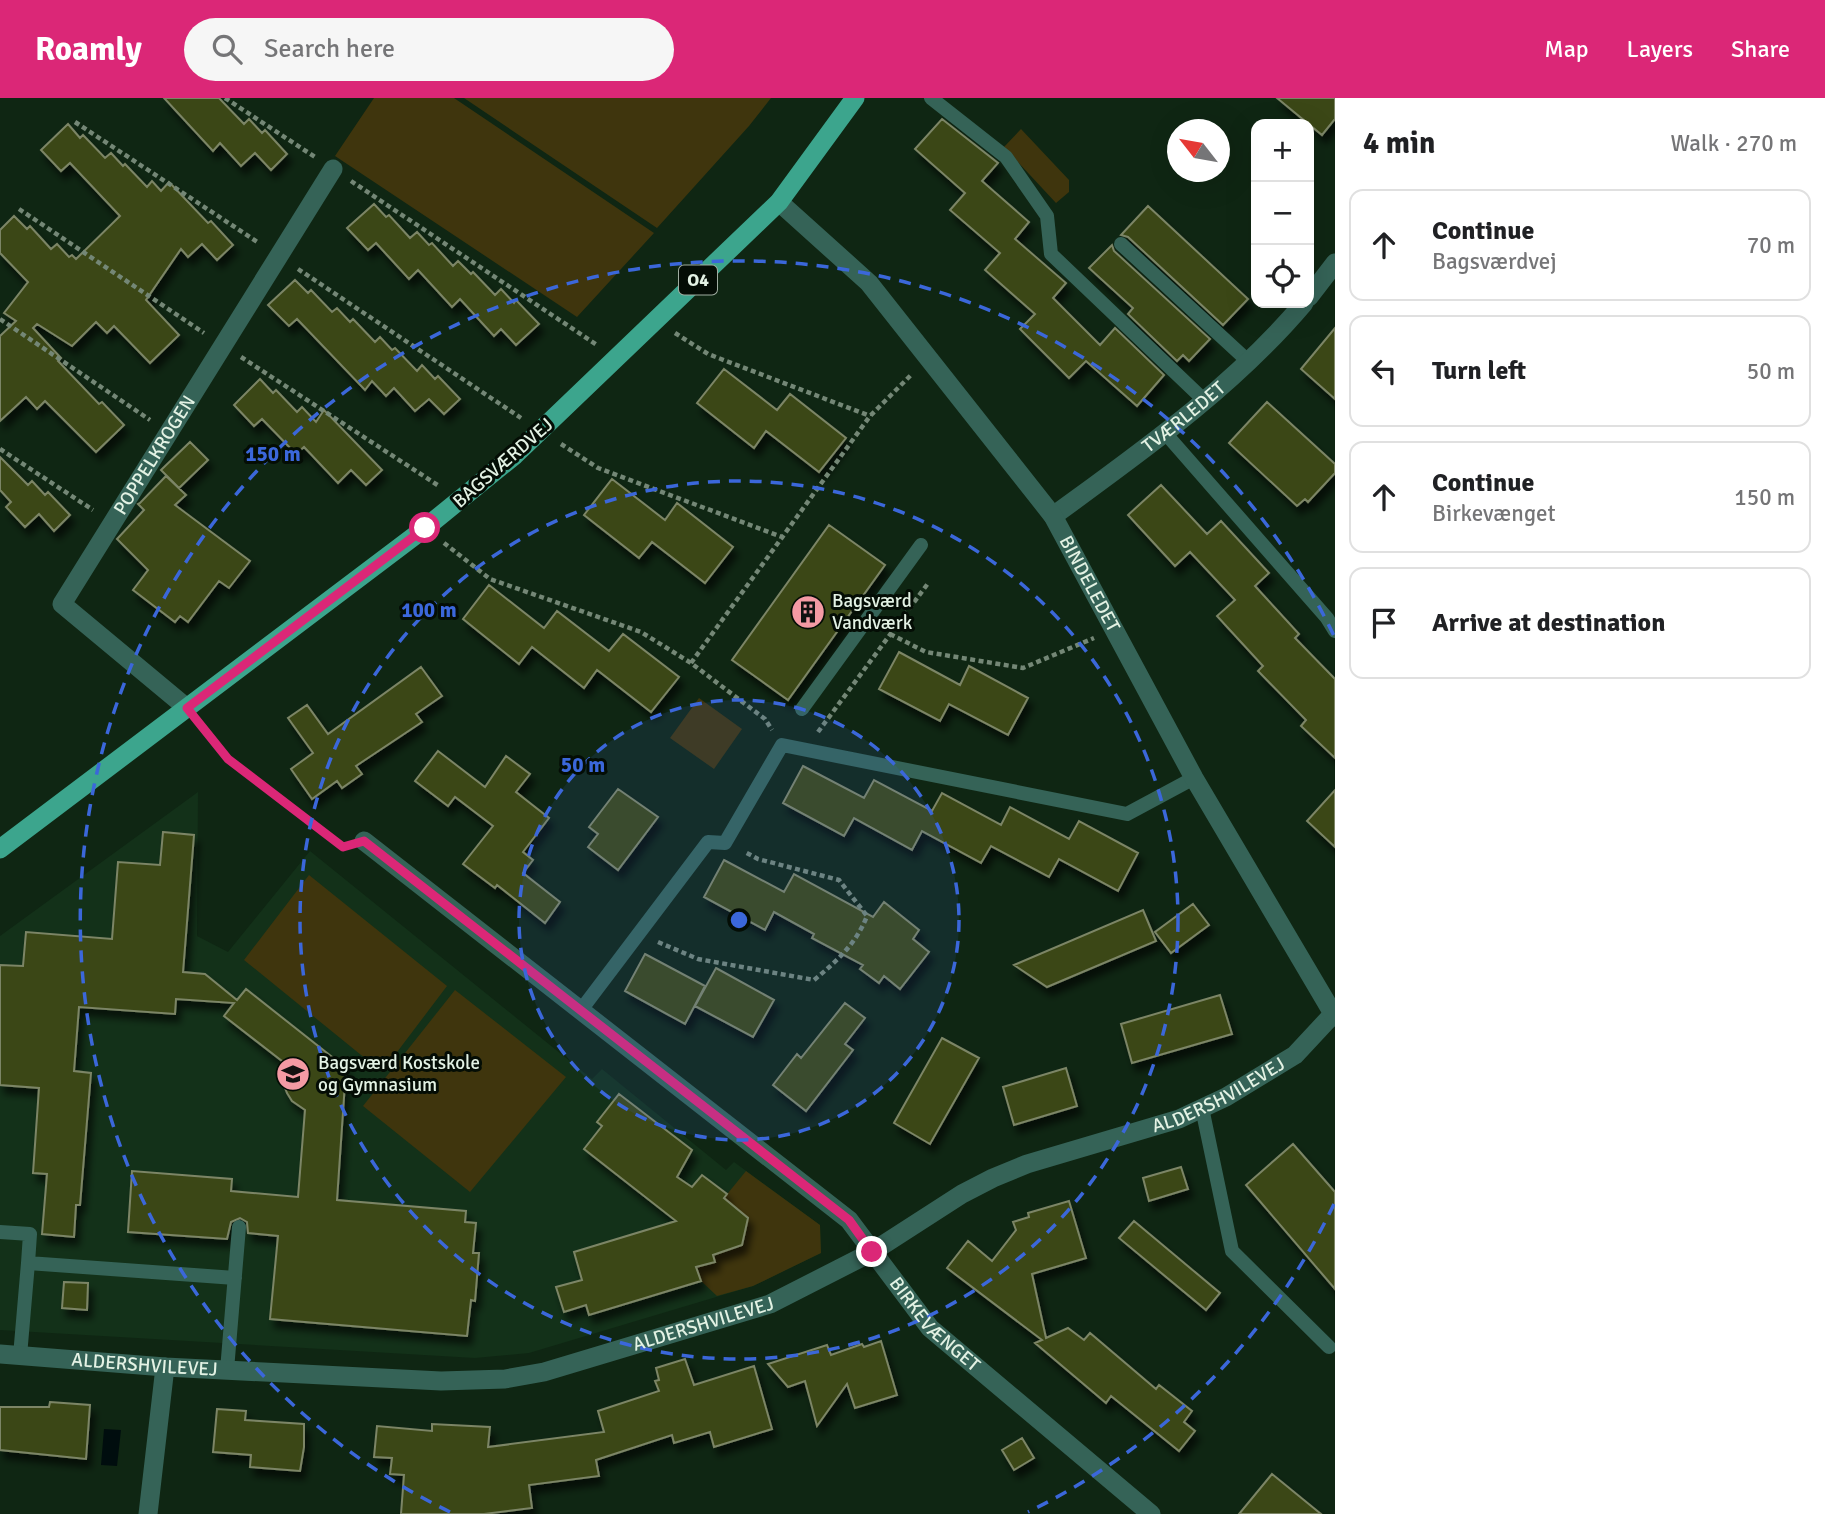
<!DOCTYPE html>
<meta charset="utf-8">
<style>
:root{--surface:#fff;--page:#f6f6f6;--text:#202124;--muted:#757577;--line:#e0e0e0;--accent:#db2777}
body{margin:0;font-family:Signika,sans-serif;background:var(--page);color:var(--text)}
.controls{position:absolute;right:21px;top:21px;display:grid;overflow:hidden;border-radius:14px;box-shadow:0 7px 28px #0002}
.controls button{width:63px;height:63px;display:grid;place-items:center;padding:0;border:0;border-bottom:2px solid var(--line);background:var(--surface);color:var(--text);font:35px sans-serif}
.compass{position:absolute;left:1167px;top:21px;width:63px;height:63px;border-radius:50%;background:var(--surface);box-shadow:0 7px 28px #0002;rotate:301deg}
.stop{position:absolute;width:21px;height:21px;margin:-16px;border:5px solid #db2777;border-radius:50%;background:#fff}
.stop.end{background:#db2777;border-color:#fff;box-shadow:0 2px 7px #0008}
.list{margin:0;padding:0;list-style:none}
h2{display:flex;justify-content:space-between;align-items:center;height:91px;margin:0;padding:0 28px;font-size:30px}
h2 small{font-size:23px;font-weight:400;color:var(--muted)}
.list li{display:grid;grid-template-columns:46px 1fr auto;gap:21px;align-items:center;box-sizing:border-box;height:112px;margin:0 14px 14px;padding:0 14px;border:2px solid var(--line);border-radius:14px}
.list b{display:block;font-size:26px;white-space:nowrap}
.list p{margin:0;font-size:23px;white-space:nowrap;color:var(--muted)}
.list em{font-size:23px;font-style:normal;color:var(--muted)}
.icon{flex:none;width:38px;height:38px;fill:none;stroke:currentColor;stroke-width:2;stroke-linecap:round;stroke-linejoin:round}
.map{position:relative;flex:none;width:1335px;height:1416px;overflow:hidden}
header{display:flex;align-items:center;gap:42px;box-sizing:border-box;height:98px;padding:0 35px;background:var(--accent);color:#fff}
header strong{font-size:33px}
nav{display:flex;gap:38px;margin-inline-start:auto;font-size:24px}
.search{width:490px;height:63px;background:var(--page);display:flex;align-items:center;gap:18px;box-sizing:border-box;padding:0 24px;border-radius:38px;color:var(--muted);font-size:26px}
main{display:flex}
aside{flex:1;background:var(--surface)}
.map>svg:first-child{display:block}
.built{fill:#133119}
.green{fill:#3f350d}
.water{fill:#000d0e}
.building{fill:#3b4716;stroke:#7c8566;stroke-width:2;filter:url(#shadow)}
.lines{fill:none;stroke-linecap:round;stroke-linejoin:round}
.path{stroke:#748776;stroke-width:4.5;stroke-dasharray:5 3.5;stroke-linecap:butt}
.service{stroke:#356357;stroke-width:14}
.minor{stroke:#356357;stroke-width:19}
.tertiary{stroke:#356357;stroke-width:19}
.primary{stroke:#3ca58d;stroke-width:19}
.route{stroke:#db2777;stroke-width:9}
.ring{fill:none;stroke:#3b67da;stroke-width:3.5;stroke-dasharray:12 9}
.labels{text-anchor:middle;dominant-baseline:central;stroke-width:6;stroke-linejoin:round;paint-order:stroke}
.shield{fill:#040d05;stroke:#a0ada1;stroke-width:2}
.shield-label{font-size:18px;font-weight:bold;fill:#e3f2e4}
.street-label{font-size:19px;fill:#e3f2e4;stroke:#040d05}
.poi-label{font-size:19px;fill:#e3f2e4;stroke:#040d05;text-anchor:start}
.centre{fill:#3b67da;stroke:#040d05;stroke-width:3.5}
.ring-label{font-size:21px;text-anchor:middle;font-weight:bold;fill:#3b67da;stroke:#040d05;stroke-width:6;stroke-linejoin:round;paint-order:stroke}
</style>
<header>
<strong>Roamly</strong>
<div class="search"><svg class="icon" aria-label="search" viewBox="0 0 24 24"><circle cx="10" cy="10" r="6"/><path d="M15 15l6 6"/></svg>Search here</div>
<nav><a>Map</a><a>Layers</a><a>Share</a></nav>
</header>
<main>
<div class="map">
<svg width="1335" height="1416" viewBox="0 0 1335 1416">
<defs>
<filter id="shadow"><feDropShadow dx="4.5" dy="8" stdDeviation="3.5" flood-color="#0009"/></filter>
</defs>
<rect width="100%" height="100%" fill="#0f2613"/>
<path class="built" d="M198,694L197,838L228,854L310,753L592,981L602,971L726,1072L734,1064L820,1127L821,1155L753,1188L529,1255L475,1260L0,1232V838Z"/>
<path class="green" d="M374,0H454L654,135L577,219L335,58Z
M464,0H771L749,28L657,130Z
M1021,31L1069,82V94L1056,105L1004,49Z
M699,600L742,631L714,671L670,640Z
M309,777L447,888L382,974L244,862Z
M455,892L566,979L470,1094L363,1008Z
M746,1073L820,1127L821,1155L753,1188L717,1198L701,1183L696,1169L715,1164L713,1157L742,1147L747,1120L724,1100Z"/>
<path class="water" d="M104,1331L121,1332L117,1368L101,1367Z"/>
<path class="building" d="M164,0H219L244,26L249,21L262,35L265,32L287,56L271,72L255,55L241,68L220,45L213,53Z
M1277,0H1335V21L1322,37Z
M942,21L998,65L982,83L1029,124L1015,141L1066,185L1053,200L1100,247L1115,230L1164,277L1137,308L1086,263L1069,280L1020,231L1035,216L985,172L1000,155L950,112L965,95L915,51Z
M68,26L80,40L83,37L105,60L111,55L123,68L125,66L147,89L152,83L161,93L169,84L208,125L211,123L233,147L217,162L202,146L188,159L181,151L146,202L179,237L150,265L114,228L107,235L96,224L72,248L37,226L33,230L61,260L58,263L99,306L102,304L124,327L96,354L45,303L37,311L26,299L0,323V238L16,223L4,215L28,184L0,155V132L14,118L27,131L30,128L51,151L57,146L69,159L72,157L76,161L120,118L70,65L61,73L41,52Z
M374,106L386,119L389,117L410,140L417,134L429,147L432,145L453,168L458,163L471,176L473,174L495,197L501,191L514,205L516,202L539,226L516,247L501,231L494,238L460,201L452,209L418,172L409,181L376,145L368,152L347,130Z
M1148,108L1248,201L1223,227L1128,139L1121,137Z
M1112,147L1114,153L1210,241L1189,263L1183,257L1177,263L1128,216L1133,210L1089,170Z
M295,182L308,195L311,192L332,214L337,210L350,224L353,221L375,244L380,239L392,252L395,250L417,273L422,267L435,281L438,278L460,301L444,316L429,301L415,313L394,290L386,298L372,283L365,292L297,221L289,228L268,207Z
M1335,230V301L1301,271Z
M724,271L777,312L790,296L846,340L819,374L766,333L754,350L697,305Z
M260,281L273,295L276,292L297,314L302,309L316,324L324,312L382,372L366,387L351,372L338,385L304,349L296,356L262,321L254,328L234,307Z
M1267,304L1335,366V375L1308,404L1305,401L1297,408L1229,345Z
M190,344L208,362L179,390L161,372Z
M0,359L28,387L32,383L45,397L48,394L70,417L54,433L39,416L25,429L6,409L11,404L0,392Z
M166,378L186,397L175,407L250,463L229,490L219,483L188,524L180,518L175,524L133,492L148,472L117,441L144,412L138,406L140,405Z
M612,381L665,422L677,405L733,449L705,485L652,444L639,460L584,417Z
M1161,387L1207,436L1221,423L1269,475L1255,488L1299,536L1295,540L1335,581V660L1301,628L1306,622L1258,573L1263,568L1217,518L1235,502L1190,454L1175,468L1128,417Z
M829,427L885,467L788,602L732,562Z
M489,487L544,530L557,513L609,553L623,536L679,579L651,614L597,572L584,590L532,549L519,566L463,521Z
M899,554L960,587L969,568L1028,600L1008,637L949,606L940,623L879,591Z
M421,569L442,598L416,616L422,624L356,668L362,676L342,690L337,683L312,701L291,671L313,655L288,620L307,607L328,636Z
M438,653L485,689L506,658L530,676L516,694L549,720L523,754L533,762L523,775L560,804L545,825L497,787L495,790L463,766L493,728L455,699L448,708L415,683Z
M803,668L864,700L874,682L932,713L942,695L1001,727L1010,709L1069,741L1079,723L1138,755L1118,793L1059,761L1049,779L991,748L981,765L922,733L912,752L854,720L844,738L783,705Z
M618,691L658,719L618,772L588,749L598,736L589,729Z
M1335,692V749L1307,723Z
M163,734L194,737L183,874L205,876L237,902L246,891L346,970L337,1102L466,1113L465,1124L476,1125L473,1155H479L475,1203L471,1202L467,1238L270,1221L278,1138L248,1135L247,1124L240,1120L231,1124L227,1141L128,1134L132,1073L232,1081L231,1093L298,1099L305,1012L292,1003L287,995L284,987L287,967L224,918L234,905L176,901L175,916L79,909L74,973L91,975L80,1107H76L74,1139L42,1136L47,1076L33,1075L39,990L0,987V867L23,868L26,834L112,841L118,764L160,767Z
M724,762L784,794L794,776L873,819L884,804L919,832L913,841L929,854L900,891L884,878L879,885L860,871L863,867L812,840L814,836L774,814L765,832L704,799Z
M1193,806L1209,827L1171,855L1155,834Z
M1143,812L1156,843L1047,889L1014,867Z
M645,856L705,888L685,926L625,893Z
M716,870L774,902L753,939L695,908Z
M1220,897L1232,936L1132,965L1121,926Z
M845,905L865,920L845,946L853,952L806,1013L773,987L797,956L801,960Z
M942,940L979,960L930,1046L894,1025Z
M1066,970L1077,1008L1014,1027L1003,989Z
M619,996L692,1052L677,1079L692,1089L702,1077L727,1096L724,1100L748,1120L742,1147L713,1157L715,1164L696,1169L701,1183L589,1217L586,1207L564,1214L556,1189L582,1182L574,1154L676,1123L584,1051L602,1028L597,1024Z
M1293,1046L1335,1094V1191L1246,1087Z
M1181,1069L1188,1091L1149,1103L1143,1080Z
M1069,1103L1086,1160L1032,1176L1046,1240L1068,1230L1084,1242L1090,1235L1156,1291L1159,1287L1192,1313L1184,1324L1195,1333L1179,1353L1111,1298L1106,1305L1035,1245L1042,1242L947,1170L968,1143L992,1163L1016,1132L1013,1124L1029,1119L1028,1115Z
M1134,1123L1220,1195L1206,1212L1119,1140Z
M64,1184L88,1185L87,1212L62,1210Z
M881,1243L897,1297L855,1310L847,1286L817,1328L805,1283L788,1289L768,1266L827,1247L831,1257L862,1246L864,1249Z
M685,1261L694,1287L754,1268L772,1331L714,1349L710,1334L674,1345L672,1337L596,1362L599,1378L529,1387L532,1410L484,1416H401L404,1377L390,1376L392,1360L374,1359L377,1328L432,1333V1326L490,1329L488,1349L604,1334L598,1313L659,1293L655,1283L659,1282L656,1270Z
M50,1304L90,1307L86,1361L0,1352V1309H49Z
M217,1311L246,1313L245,1322L304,1326V1349L300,1373L250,1369L251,1357L213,1354Z
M1022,1340L1034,1360L1014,1372L1002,1352Z
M1272,1376L1321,1416H1239Z"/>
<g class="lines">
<path class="path" d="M225,0L315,59
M75,24L259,145
M351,83L597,247
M19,111L204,235
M298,171L521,320
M0,221L150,322
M675,235L708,256L870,318
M241,259L439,388
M561,346L598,370L782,439
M0,351L93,412
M444,445L490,481L641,534L691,565L765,621L772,632
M890,536L926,554L1023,570L1094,540
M691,565L870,318L911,277
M200,627L228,661L342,748
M818,634L929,484
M658,844L698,861L814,882C837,863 856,846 867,818L839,782L758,761L745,754"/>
<path class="service" d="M931,0L1006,59L1047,118L1051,156L1205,303
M1121,146L1249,264
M1166,336L1327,520L1335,533
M802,611L921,447
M581,912L708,744L725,745L782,647L1127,716L1194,680
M1202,1010L1232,1153L1329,1249
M0,1134L30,1136L28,1165
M20,1258L28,1165L235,1180
M227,1272L239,1129"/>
<g class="minor">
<path d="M1309,199L1335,165"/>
<path id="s1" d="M1053,418C1142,353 1232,290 1304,205"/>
<path id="s2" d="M187,610L62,506L333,71"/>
<path id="s3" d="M364,743L849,1122L930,1230L1151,1416"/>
<path id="s4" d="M0,1256L165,1269L441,1283L505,1281L544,1274L770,1206L872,1154L962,1096L993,1080L1027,1066L1179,1021L1226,999L1295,957L1335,914"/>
<path d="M148,1416L165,1269"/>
</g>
<path class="tertiary" id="s5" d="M779,104L869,185L1053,418L1194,680L1335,919"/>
<path class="primary" d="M0,751L425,430L515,357L779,104L855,0"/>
</g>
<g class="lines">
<path class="route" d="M425,430L187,610L228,661L343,749L364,743L849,1122L872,1154"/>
</g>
<circle cx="739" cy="822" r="220" fill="#3b67da" fill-opacity=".12"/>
<g class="ring">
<circle cx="739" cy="822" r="220"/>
<circle cx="739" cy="822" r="439"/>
<path d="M1334 1106A659 659 0 0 1 1028 1414M450 1414A659 659 0 1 1 1334 538"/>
</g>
<defs>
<g id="building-disc" transform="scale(1.75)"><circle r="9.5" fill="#f49aa4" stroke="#040d05"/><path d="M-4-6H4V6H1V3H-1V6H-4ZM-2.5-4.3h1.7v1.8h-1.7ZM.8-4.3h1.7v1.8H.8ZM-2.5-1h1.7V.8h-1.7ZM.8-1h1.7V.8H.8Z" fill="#111"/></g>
<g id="school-disc" transform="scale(1.75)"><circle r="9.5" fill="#f49aa4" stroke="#040d05"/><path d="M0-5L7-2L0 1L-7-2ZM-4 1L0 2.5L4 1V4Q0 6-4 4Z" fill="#111"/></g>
</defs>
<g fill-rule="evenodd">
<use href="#building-disc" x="808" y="514"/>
<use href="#school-disc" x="293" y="976"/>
</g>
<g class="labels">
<rect class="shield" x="679" y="167.5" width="38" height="29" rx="5"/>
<g class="shield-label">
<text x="698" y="182">O4</text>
</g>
<g class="street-label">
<text stroke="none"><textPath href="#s1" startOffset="164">TVÆRLEDET</textPath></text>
<text stroke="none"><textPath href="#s2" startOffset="338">POPPELKROGEN</textPath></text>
<text transform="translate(503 365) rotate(-41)">BAGSVÆRDVEJ</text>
<text stroke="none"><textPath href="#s5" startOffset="495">BINDELEDET</textPath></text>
<text stroke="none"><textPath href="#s4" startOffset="1279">ALDERSHVILEVEJ</textPath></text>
<text stroke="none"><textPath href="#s4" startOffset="712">ALDERSHVILEVEJ</textPath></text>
<text stroke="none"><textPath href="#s3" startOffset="751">BIRKEVÆNGET</textPath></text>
<text stroke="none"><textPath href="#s4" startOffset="145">ALDERSHVILEVEJ</textPath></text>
</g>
<g class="poi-label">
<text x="832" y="503">Bagsværd<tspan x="832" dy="22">Vandværk</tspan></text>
<text x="318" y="965">Bagsværd Kostskole<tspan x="318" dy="22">og Gymnasium</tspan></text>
</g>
</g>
<circle cx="739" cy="822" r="10" class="centre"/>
<g class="ring-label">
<text x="273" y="363">150 m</text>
<text x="429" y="519">100 m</text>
<text x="583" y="674">50 m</text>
</g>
</svg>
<div class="controls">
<button>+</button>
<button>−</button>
<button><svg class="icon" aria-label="locate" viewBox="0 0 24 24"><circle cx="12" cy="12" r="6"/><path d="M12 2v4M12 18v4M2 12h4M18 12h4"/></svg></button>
</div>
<svg class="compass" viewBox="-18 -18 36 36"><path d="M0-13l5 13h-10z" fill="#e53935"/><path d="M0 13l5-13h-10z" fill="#757577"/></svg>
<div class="stop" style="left:425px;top:430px"></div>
<div class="stop end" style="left:872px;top:1154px"></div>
</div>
<aside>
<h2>4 min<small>Walk · 270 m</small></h2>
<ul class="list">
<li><svg class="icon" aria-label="ahead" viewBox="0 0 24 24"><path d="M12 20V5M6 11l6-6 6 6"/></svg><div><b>Continue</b><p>Bagsværdvej</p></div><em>70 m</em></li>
<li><svg class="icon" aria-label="left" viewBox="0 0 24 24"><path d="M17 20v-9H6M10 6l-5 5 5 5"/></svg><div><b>Turn left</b></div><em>50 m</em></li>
<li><svg class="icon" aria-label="ahead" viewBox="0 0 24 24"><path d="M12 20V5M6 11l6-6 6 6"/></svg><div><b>Continue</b><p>Birkevænget</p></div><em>150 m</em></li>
<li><svg class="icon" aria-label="arrive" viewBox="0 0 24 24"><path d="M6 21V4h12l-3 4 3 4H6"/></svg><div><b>Arrive at destination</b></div></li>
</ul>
</aside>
</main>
